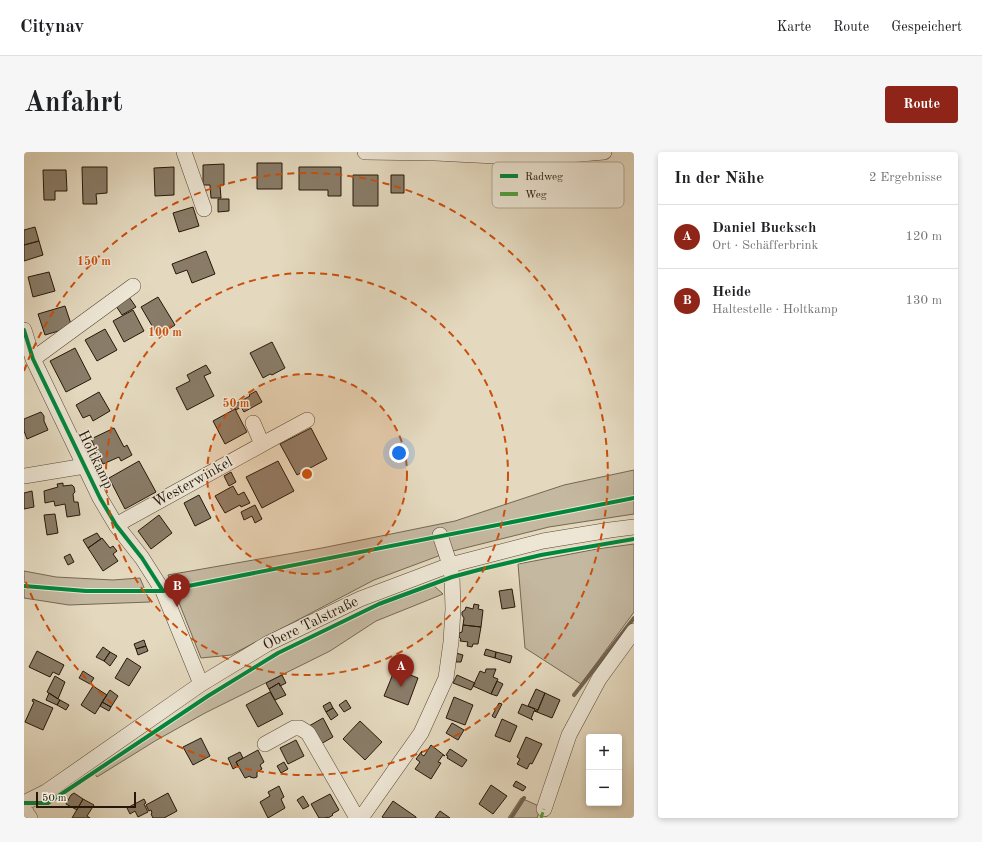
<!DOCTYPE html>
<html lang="de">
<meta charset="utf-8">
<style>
:root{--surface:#fff;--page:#f6f6f6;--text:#202124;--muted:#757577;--line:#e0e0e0;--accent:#8f2418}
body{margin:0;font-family:"Old Standard TT",serif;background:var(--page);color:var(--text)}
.controls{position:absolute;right:12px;bottom:12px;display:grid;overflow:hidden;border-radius:4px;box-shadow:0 2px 6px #0003}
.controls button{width:36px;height:36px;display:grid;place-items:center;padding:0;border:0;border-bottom:1px solid var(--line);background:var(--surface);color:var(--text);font:20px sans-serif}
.scale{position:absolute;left:12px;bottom:10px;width:100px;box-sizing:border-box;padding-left:4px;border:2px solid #261809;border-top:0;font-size:11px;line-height:14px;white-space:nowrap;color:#261809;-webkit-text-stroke:3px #ede6d5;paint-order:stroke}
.you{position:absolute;left:375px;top:301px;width:14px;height:14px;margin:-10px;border:3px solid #fff;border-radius:50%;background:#1a73e8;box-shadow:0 0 0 6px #1a73e833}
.badge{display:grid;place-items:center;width:26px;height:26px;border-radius:50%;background:var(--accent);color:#fff;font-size:13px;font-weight:700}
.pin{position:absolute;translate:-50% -33px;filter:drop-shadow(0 1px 2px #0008)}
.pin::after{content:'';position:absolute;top:21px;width:14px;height:12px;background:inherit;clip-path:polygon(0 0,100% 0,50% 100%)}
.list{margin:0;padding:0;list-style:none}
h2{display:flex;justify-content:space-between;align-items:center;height:52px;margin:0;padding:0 16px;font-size:17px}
h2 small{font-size:13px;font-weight:400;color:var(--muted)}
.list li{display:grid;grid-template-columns:26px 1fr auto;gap:12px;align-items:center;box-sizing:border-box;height:64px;padding:0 16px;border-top:1px solid var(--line)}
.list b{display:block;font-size:15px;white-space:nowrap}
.list p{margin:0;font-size:13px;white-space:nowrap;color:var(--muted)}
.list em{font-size:13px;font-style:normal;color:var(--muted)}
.map{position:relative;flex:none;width:610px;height:666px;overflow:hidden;border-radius:4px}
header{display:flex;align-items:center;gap:24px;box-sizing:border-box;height:56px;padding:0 20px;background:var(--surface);border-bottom:1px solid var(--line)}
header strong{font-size:19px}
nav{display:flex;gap:22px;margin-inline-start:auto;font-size:14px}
.intro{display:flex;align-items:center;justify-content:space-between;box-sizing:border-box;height:96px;padding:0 24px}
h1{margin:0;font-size:28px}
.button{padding:10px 18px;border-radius:4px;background:var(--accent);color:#fff;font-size:14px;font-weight:700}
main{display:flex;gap:24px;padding:0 24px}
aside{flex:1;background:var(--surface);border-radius:4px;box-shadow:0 2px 6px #0003}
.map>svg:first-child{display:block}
.green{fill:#c4b8a0;stroke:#756854}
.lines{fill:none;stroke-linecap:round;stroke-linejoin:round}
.stream{stroke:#716451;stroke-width:4}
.building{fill:#897c68;stroke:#261809}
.minor-casing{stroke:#564836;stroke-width:16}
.minor{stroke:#ede6d5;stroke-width:15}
.quiet{stroke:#50a13e;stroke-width:3;stroke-dasharray:6 3;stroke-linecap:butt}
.cycleway-casing{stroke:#ede6d5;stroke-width:6}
.cycleway{stroke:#00873e;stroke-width:4}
.ring{fill:none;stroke:#cb4f0c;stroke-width:2;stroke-dasharray:7 5}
.labels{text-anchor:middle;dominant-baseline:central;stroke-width:3;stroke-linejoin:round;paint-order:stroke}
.street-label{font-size:15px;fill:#261809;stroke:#ede6d5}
.key{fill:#ede6d5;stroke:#b1a898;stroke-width:1}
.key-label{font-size:11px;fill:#261809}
.centre{fill:#cb4f0c;stroke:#ede6d5;stroke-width:2}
.ring-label{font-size:12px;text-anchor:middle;font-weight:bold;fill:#cb4f0c;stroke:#ede6d5;stroke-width:3;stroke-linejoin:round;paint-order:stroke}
</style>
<header>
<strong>Citynav</strong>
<nav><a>Karte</a><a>Route</a><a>Gespeichert</a></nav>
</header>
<div class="intro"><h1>Anfahrt</h1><a class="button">Route</a></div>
<main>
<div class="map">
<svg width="610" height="666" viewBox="0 0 610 666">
<rect width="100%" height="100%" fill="#e4d9bf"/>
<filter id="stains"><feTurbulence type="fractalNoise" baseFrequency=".005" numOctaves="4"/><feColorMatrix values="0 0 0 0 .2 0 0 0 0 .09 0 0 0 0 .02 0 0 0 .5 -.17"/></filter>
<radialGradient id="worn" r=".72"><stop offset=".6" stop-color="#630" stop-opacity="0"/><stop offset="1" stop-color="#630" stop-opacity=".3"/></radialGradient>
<path class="green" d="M610,318V362L525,375L425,400L350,428L207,503L177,506L144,423L298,396L431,369L540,333Z
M610,392V460L557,532L501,496L494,412L573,397Z
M0,419L32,425L89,428L116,426L126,450L45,453L0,446Z
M409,433L419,442L392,453L352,469L306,499L181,561L131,589L73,625L71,622L202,531L270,493L355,453Z
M497,646L517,655L513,666H484Z"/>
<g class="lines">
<path class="stream" d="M550,543L610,466
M487,666L500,646"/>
</g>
<path class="building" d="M233,11H258V37H233Z
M200,12V33H196L197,46H187L186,33H179V13Z
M58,15H83V41L72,42L73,52H59Z
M150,15V43L131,44L130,16Z
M275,15H317V44H304V38H275Z
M19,18H42L43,39H31V48H20Z
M329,23H354V54H329Z
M367,23H380V41H367Z
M194,47H205V59L194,60Z
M169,55L175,74L155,80L149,61Z
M11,75L15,89L0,93V78Z
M15,89L19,103L0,109V93Z
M182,99L191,122L168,131L163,118L152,122L148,112Z
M25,120L31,139L9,145L4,125Z
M105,145L112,155L98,163L92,154Z
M134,145L151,173L134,184L117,155Z
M41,154L48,175L21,183L14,162Z
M109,158L120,179L100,190L89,169Z
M81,177L93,198L73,209L61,188Z
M248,190L261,216L248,223L246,222L239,226L226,201Z
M51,196L67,227L42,240L26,209Z
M182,213L187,221L180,224L190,244L163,258L152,236L166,229L163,223Z
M232,239L238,250L220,260L217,255L212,258L209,253L226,244L225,243Z
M75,240L86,259L69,269L66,263L59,266L52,253Z
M211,257L223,280L201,292L189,269Z
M17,260L20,264V269L24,278L3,287L0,279V267Z
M90,276L100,295L103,293L108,303L97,309L95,305L79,312L67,287Z
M287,276L303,307L273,323L256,292Z
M115,309L132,340L101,357L85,326Z
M254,309L270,339L238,356L222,325Z
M207,320L212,330L205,334L200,324Z
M39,331V334L48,333L50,335L51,340L49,342L50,350H54L56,363L43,365L41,352L31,354L30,349L21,351L20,339L34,335L33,332Z
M209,334L214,343L220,340L226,351L217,355L216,353L201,361L191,344Z
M8,339L10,355L0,357V341Z
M175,343L187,366L171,374L160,351Z
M231,353L238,367L231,371L228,364L220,368L217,360Z
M31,362L34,381L23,383L20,363Z
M135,363L148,381L127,397L114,379Z
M73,381L77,387L64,396L59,388Z
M78,386L86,396L89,394L93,399L89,402L94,409L79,419L64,396Z
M46,402L50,410L44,413L40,405Z
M488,437L491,455L478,457L475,439Z
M450,452L455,453L454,457L459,458L457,475L439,473L440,466L438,463V460L441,458L442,455L449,457Z
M439,473L457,475L454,492H449L448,495L443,494L444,490L436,489L437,487L435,485V481L438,480Z
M120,488L122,494L112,497L110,492Z
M122,494L124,499L114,503L112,497Z
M79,495L86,500L80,509L72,505Z
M462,497L472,500L471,506L460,503Z
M13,499L40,513L35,523L29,520L26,525L5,515Z
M86,500L93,504L86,514L80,509Z
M472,500L488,504L486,511L471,506Z
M432,501L439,503L437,510H432Z
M103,506L117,515L105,534L91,526Z
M371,517L394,526L384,553L360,544Z
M462,517H472L469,525L474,527L467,542L449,534L456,519L461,521Z
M59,519L70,526L66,532L55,526Z
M258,523L262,531L256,534L255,531L245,537L242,531Z
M433,523L451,531L447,538L429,531Z
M31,524L41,530L34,547L23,540Z
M473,529L479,532L473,544L467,542Z
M255,531L262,543L251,548L245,537Z
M69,534L83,543L71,562L57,553Z
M512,537L521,541L514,558L504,554Z
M86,538L94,544L87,555L78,550Z
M246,540L259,562L234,575L222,553Z
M25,541L36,548L33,553L22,548Z
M521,541L536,548L528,566L513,560Z
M430,545L449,553L441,573L422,566Z
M9,547L29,556L19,578L1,570L10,550L8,549Z
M36,548L45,553L42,558L33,553Z
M322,548L327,556L320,560L315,553Z
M78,550L87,555L85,559L76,554Z
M306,550L309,556L302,560L299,554Z
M475,551L478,552L471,566L468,564Z
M498,552L511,557L510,558L513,559V560L510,559L507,567L509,568L494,561Z
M309,556L314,563L307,568L302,560Z
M299,566L309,585L295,593L285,574Z
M478,567L493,574L486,590L471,584Z
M336,569L358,590L341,608L319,587Z
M428,571L440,578L434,588L422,581Z
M502,585L518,592L508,612L506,611L503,617L493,612L496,607L493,605Z
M177,586L186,604L169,613L159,595Z
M272,588L280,604L264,612L256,596Z
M407,593L421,604L419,603L414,610L417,611L407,627L391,617L396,610L392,607L398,599L397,602L400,604Z
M426,597L443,608L438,615L423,606L424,604L422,603Z
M234,598L240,610L236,613L238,617L233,620V625L230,626L226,625V624L221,626L212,610Z
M216,600L219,606L212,610L214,614L209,617L204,606Z
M260,610L264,617L257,621L253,614Z
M492,629L502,635L499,639L489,634Z
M467,633L483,644L469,662L455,652Z
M255,634L260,645L257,647L261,656L244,666L236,650L246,644L244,640Z
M50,641L59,647L53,658L42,652L47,643Z
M144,641L153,659L140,666H129L127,662L128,661L127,658L125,659L122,653Z
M306,642L315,658L308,662L309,663L304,666L303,665L301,666H295L287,652Z
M279,644L285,654L279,657L273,648Z
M59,647L70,653L63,664L66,666H48Z
M120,647L122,651L120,652L124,660L114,665L111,659L106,662L103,656Z
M369,649L392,665V666H360L358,665Z
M416,659L426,666H411Z"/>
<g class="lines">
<g class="minor-casing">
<path id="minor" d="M160,0L180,57
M341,0L411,1L510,6L580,0
M0,178L9,207L76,346L92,373L118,406L139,439L177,532
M9,207L109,134
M229,271L238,292
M0,324L61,314
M92,373L246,288L283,268
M241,592L270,576H276L284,581L333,666
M0,651L22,640L177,532L243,492L336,447L426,413L519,389L586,378L610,375
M0,655L3,662L6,666
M520,657L545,583L575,527L610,479
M337,666L397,581L422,526L427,490L429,457L428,425L426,413L416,383"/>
</g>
<use href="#minor" class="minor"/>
<path class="quiet" d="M517,666L520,657"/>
<g class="cycleway-casing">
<path id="cycleway" d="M0,178L9,207L76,346L92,373L118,406L139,439
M0,434L62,439H139L610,346
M0,651H24L184,544L254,501L355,452L428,425L458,417L517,403L610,387"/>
</g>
<use href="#cycleway" class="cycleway"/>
</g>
<circle cx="283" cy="322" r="100" fill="#cb4f0c" fill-opacity=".12"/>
<g class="ring">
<circle cx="283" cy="322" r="100"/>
<circle cx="283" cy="322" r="201"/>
<path d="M0 219A301 301 0 1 1 0 425"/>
</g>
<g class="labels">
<g class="street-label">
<text transform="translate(71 308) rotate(64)">Holtkamp</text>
<text transform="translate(169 331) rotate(-29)">Westerwinkel</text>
<text transform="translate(287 472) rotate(-26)">Obere Talstraße</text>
</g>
</g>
<rect x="468" y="10" width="132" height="46" rx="6" class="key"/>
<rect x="476" y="22" width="18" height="4" fill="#00873e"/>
<rect x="476" y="40" width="18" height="4" fill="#50a13e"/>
<g class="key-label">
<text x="501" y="28">Radweg</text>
<text x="501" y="46">Weg</text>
</g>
<circle cx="283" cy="322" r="6" class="centre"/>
<g class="ring-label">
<text x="70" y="113">150 m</text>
<text x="141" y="184">100 m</text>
<text x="212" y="255">50 m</text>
</g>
<rect width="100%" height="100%" filter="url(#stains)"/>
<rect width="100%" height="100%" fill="url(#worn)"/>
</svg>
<div class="controls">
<button>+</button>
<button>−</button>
</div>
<div class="scale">50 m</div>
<div class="you"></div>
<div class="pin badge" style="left:377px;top:535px">A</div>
<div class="pin badge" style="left:153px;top:455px">B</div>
</div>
<aside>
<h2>In der Nähe<small>2 Ergebnisse</small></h2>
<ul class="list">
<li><span class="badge">A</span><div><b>Daniel Bucksch</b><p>Ort · Schäfferbrink</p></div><em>120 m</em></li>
<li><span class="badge">B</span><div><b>Heide</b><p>Haltestelle · Holtkamp</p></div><em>130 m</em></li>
</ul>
</aside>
</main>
